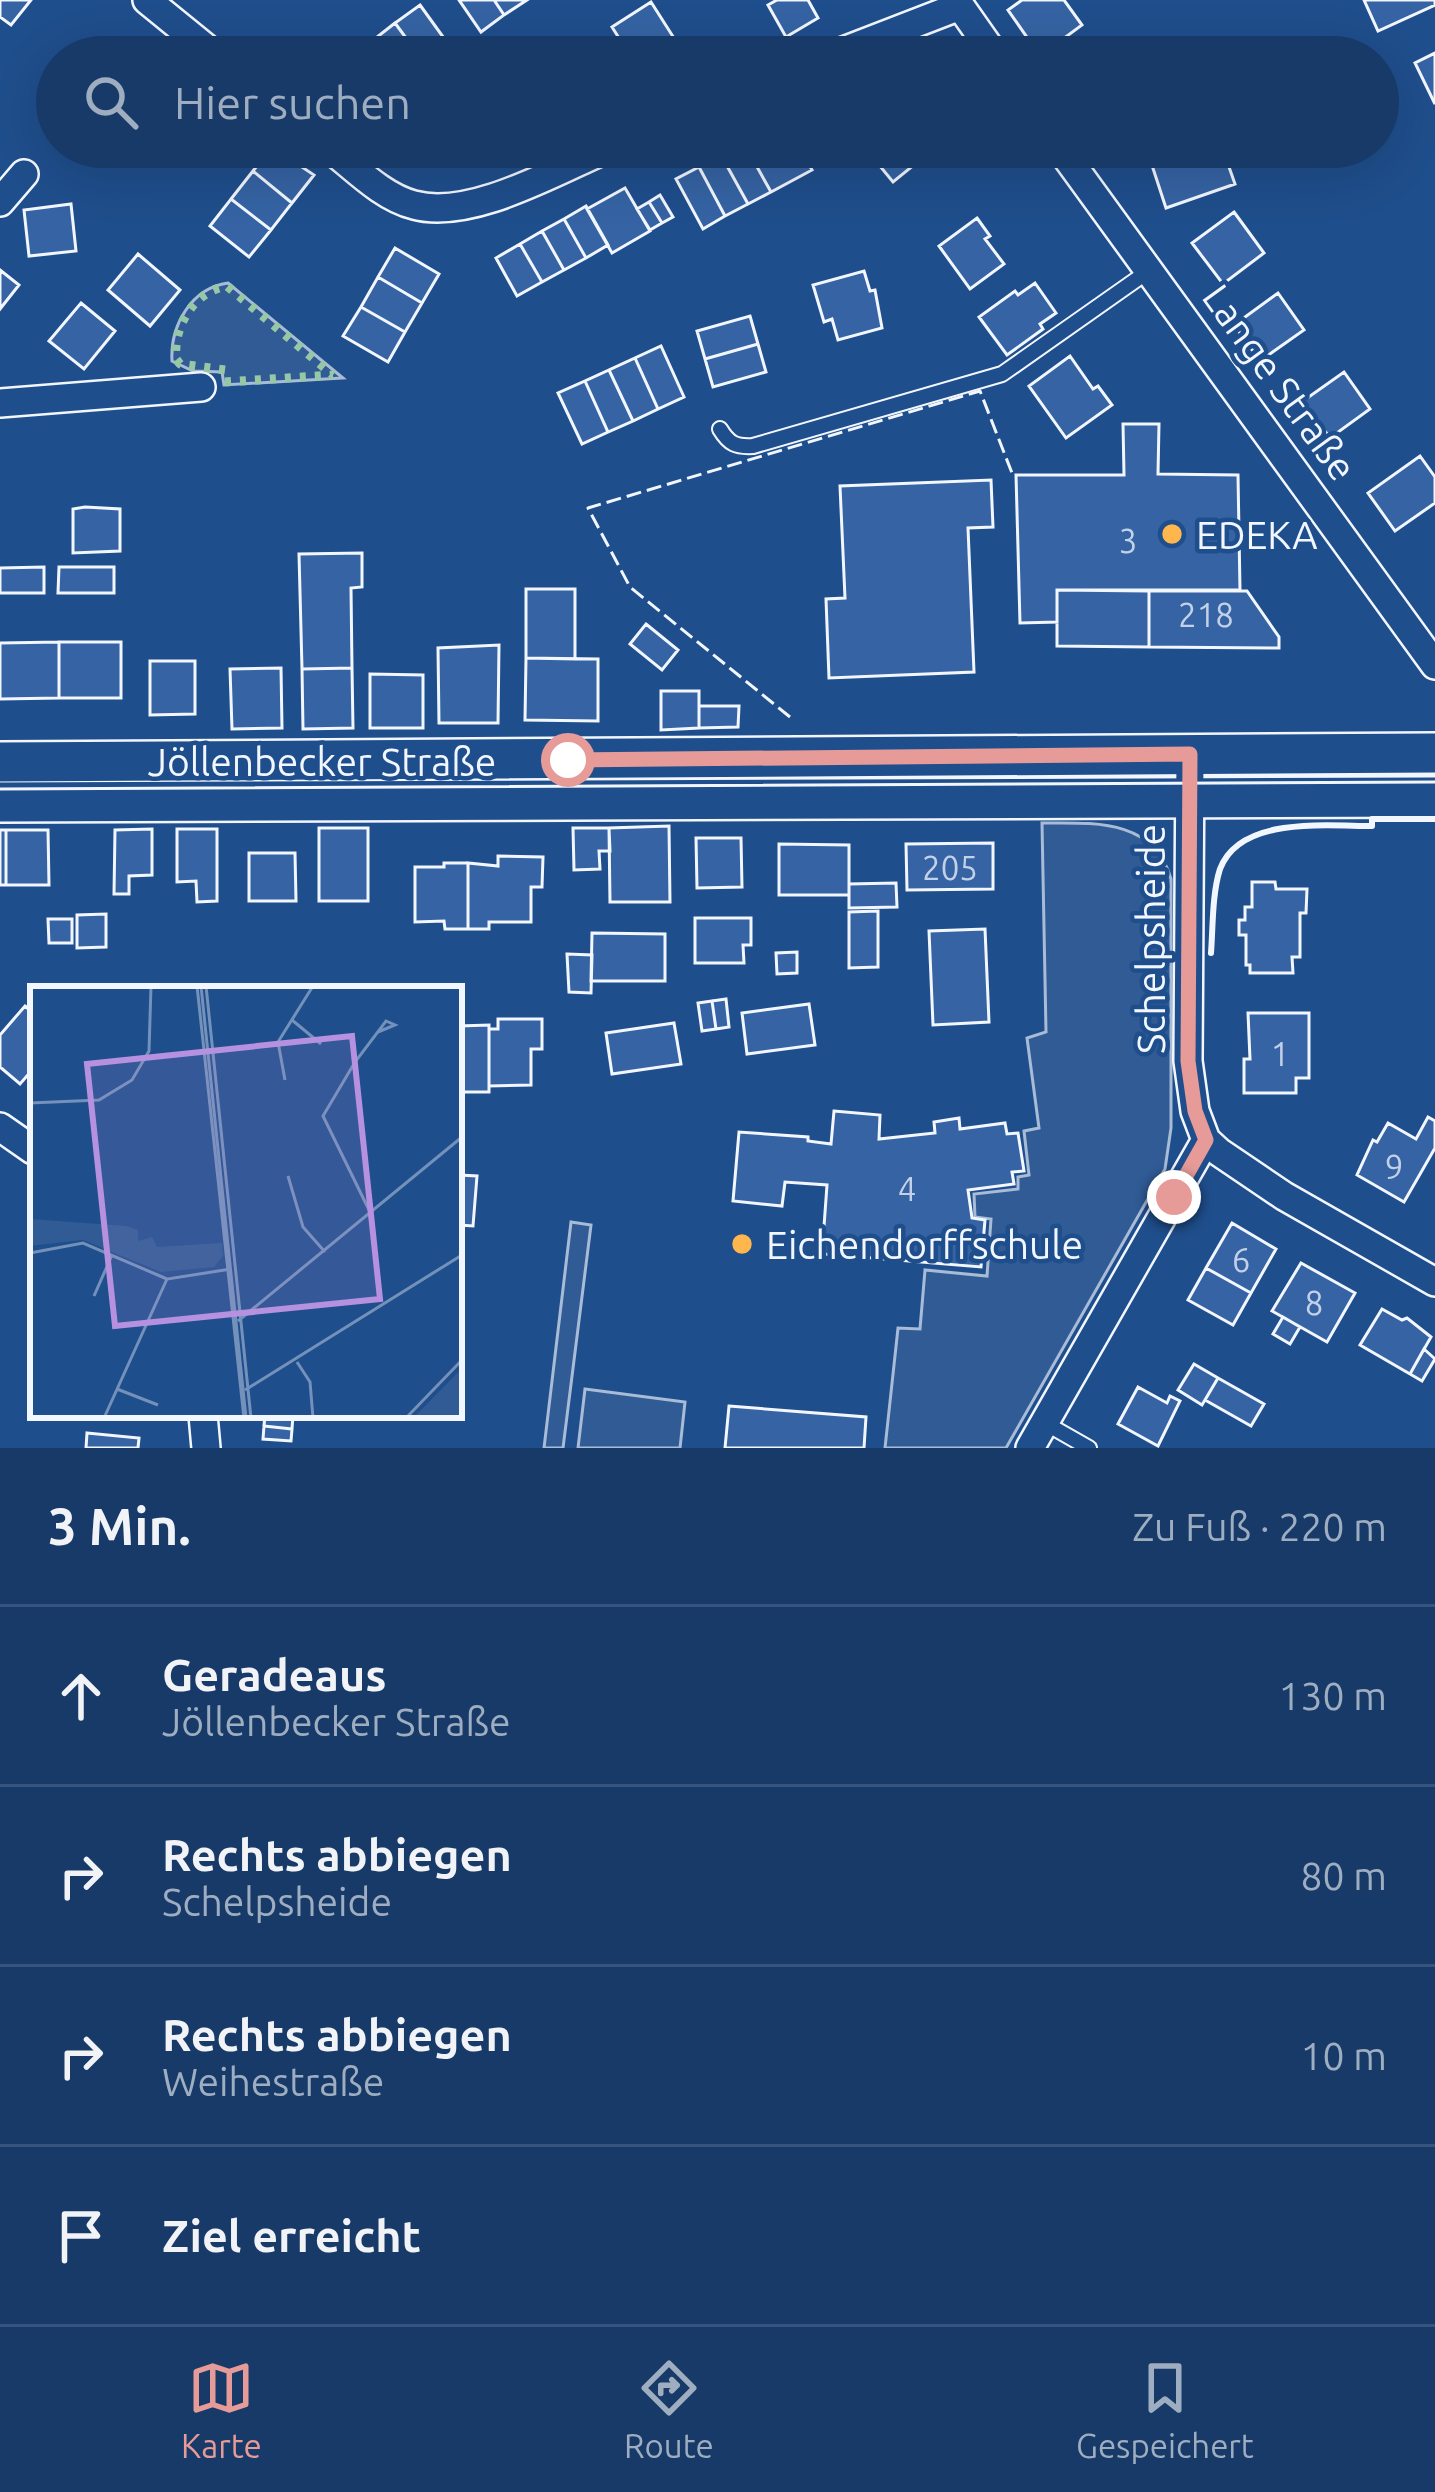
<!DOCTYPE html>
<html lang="de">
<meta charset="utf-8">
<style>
:root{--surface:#173a69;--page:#20416f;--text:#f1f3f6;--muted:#9eadc0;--line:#36547d;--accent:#e69b98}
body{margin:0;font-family:Ubuntu,sans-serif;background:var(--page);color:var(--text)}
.stop{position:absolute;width:36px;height:36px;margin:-27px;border:9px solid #e69b98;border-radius:50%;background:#fff}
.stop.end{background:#e69b98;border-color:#fff;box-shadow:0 3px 12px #0008}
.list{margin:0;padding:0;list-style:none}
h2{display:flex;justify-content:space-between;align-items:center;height:156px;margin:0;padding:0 48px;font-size:51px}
h2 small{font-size:39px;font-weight:400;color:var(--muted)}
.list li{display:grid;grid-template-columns:78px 1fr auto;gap:36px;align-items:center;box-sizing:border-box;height:180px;padding:0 48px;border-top:3px solid var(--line)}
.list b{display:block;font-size:45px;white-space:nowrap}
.list p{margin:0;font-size:39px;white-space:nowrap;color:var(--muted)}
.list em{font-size:39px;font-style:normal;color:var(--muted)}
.icon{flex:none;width:66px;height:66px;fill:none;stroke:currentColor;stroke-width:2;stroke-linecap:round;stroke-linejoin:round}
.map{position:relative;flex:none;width:1435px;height:1448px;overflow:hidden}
.search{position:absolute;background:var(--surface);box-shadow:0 12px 48px #0002;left:36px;right:36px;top:36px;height:132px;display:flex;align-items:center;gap:30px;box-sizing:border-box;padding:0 42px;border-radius:66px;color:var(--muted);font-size:45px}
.sheet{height:876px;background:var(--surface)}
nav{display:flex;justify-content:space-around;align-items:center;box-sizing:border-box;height:168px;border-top:3px solid var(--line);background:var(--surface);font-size:33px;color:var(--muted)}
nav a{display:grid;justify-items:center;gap:6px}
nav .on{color:var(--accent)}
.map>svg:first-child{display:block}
.green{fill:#305b95;stroke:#a8bbd7;stroke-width:3}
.building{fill:#3563a3;stroke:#f2f6ff;stroke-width:3}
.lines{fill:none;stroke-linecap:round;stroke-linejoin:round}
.lane-casing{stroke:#f2f6ff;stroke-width:18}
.street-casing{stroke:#f2f6ff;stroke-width:32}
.secondary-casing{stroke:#f2f6ff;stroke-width:44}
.lane{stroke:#1f4e8c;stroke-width:14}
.street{stroke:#1f4e8c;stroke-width:27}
.secondary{stroke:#1f4e8c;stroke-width:39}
.tram{stroke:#f2f6ff;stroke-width:3}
.hedge{stroke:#97c8a6;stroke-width:9;stroke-dasharray:6 9;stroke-linecap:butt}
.fence{stroke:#f2f6ff;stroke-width:3;stroke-dasharray:15 6;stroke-linecap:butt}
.wall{stroke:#f2f6ff;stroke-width:6}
.route{stroke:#e69b98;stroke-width:15}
.poi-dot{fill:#ffb74d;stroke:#1f4e8c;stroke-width:4.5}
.labels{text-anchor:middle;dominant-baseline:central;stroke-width:9;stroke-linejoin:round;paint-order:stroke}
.number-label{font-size:33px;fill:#c3d1e8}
.street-label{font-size:39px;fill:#f2f6ff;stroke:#1f4e8c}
.poi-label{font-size:39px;fill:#f2f6ff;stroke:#1f4e8c;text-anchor:start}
.inset-road{fill:none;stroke:#7391ba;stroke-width:3}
.view{fill:#b691df;fill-opacity:0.15;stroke:#b691df;stroke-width:6}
.inset-edge{fill:none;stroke:#f2f6ff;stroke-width:6}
</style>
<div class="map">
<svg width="1435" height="1448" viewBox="0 0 1435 1448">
<rect width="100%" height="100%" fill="#1f4e8c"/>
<path class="green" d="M228,283L343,378L224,385L222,372L193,371L172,361C170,326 191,288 228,283Z
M1042,823C1093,823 1154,818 1171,879V1128L1165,1169L1006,1448H885L898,1328L920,1329L925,1270L987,1276L991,1219L975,1217L974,1194L1018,1189V1177L1029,1175L1024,1131L1039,1128L1027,1038L1046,1032Z
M571,1222L591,1225L563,1448H544Z
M585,1389L685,1402L680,1448H578Z"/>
<path class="building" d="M0,0H31L11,25L0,17Z
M459,0H494L504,15L481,32Z
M494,0H527L504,15Z
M777,0H808L818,18L786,37L768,5Z
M1022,0H1064L1082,25L1040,56L1008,10Z
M1364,0H1435V5L1378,31Z
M651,2L686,57H631L612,27Z
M420,5L446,41L424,57H420L395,23Z
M395,23L420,57H384L372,41Z
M1141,39L1148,57H1091Z
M142,41L162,57H130Z
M372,41L384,57H350Z
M1435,53V104L1415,63Z
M272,147L314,175L292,203L253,171Z
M736,147H746L771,192L748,204L721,155Z
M746,147H799L812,170L771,192Z
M879,147H926L930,152L893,182L870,154Z
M1146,147H1222L1235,184L1166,208Z
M721,155L748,204L725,216L699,167Z
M699,167L725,216L703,229L676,179Z
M253,171L292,203L271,230L231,199Z
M625,188L650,231L612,253L587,209Z
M660,195L673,217L662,223L649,202Z
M231,199L271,230L249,257L210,226Z
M649,202L662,223L650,230L637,209Z
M71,204L76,251L29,256L24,210Z
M586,206L608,245L586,258L564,219Z
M1234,212L1264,253L1223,284L1192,243Z
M977,218L990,236L985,239L1004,264L970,289L939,246Z
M564,219L586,258L564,270L542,231Z
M542,231L564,270L542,282L520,244Z
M520,244L542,282L517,296L496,258Z
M395,248L439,274L422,303L378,277Z
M138,254L180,290L150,326L108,290Z
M0,270L19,285L0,309Z
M864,271L870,291L875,290L882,328L838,340L832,319L824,322L813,285Z
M378,277L422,303L405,332L361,307Z
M1035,283L1056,313L1040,324L1043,329L1007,355L979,317L1015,291L1018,295Z
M1278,293L1304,330L1260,361L1234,325Z
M81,303L115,331L84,369L49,341Z
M361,307L405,332L388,362L343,336Z
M750,316L758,344L705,359L697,331Z
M758,344L766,372L713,387L705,359Z
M661,346L684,397L658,409L635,358Z
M1070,356L1093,389L1098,386L1112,405L1066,438L1029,386Z
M635,358L658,409L633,421L609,370Z
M609,370L633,421L608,432L585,381Z
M1344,372L1370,409L1330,438L1303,401Z
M585,381L608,432L582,444L558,393Z
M1123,424H1159L1158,474L1238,475L1240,590H1057V622L1020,623L1016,475H1124Z
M1420,456L1435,477V503L1395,531L1368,493Z
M991,480L993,527L968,528L974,672L829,678L826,599L845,598L840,486Z
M85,507L120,509V551L73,553V509Z
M362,553V587L351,588L352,668L302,669L299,554Z
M44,567V593H0V568Z
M59,567H114V593H58Z
M526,589H575V659L526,658Z
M1057,590L1149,591V647L1057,646Z
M1149,591H1247L1279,637V648L1149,647Z
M646,624L678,650L662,670L630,644Z
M59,642H121V698H59Z
M59,642V698L0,699V643Z
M499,645L498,723H439L438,648Z
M526,658L598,659V721L525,720Z
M150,661H195V714L150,715Z
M281,668L282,728L232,729L230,669Z
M352,668L353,728L303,729L302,669Z
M370,674L423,675V728H370Z
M661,691H699V728L661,730Z
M699,706H739L738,727L699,728Z
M669,826L670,902H610L609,828Z
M319,828H368V901H319Z
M573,828H609L610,851H599L600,869L574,870Z
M152,829V875L129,876V894H114L115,830Z
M177,829H217V901L197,902L196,881L177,882Z
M0,830H6V885H0Z
M6,830H48L49,885H6Z
M696,838H741L742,887L697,888Z
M993,843V889L907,890L906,844Z
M779,844L849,845V895H779Z
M249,853H295L296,901H249Z
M498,856L543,857L542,887H531V922H489V929H468V863L498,866Z
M444,863H468V929H445L444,921L415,922V867H444Z
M1252,882H1275L1276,889H1307L1306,913H1300V957H1292L1293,973H1250V965H1246V935H1239V920H1245V907H1252Z
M896,883L897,907L849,908V884Z
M878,911V967L849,968V912Z
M106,914V947L77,948V915Z
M695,918H751V945H743L744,963H695Z
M48,919H72V943H49Z
M985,929L989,1022L933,1025L929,931Z
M592,933L665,934V981H591Z
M797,952V973L777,974L776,953Z
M567,954L592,955L591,993L569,992Z
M726,999L729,1027L716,1029L712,1001Z
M712,1001L716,1029L702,1031L698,1003Z
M809,1004L815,1045L747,1054L742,1013Z
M25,1006L33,1013V1069L20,1084L0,1067V1035Z
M1248,1013H1309V1078H1296V1093H1244V1059H1250Z
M498,1019H542V1049H531V1085L489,1086V1029H498Z
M674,1023L681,1064L612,1074L606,1033Z
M489,1025V1092H459V1026Z
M834,1111L880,1115L879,1139L935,1133L934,1122L959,1118L960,1129L1005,1123L1007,1134L1018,1133L1024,1171L1012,1172L1014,1184L968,1190L972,1218L985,1220L981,1267L822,1254L827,1185L785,1182L782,1206L733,1201L739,1132L808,1137V1141L831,1144Z
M1428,1117L1435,1121V1148L1404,1202L1357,1175L1373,1140L1377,1142L1388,1123L1416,1139Z
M459,1175L477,1176L473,1226L459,1225Z
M1232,1223L1276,1249L1251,1293L1206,1268Z
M1301,1263L1355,1293L1327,1342L1272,1311Z
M1206,1268L1251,1293L1233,1325L1188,1300Z
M1382,1309L1402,1320L1407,1318L1431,1337L1410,1374L1360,1345Z
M1283,1317L1300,1327L1290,1344L1273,1334Z
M1424,1349L1435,1359L1422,1381L1410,1374Z
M1194,1364L1218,1378L1202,1405L1178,1390Z
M1218,1378L1264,1404L1251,1426L1205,1400Z
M1138,1387L1167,1403L1170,1396L1180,1401L1158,1446L1118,1424Z
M729,1406L866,1417L864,1448H725Z
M265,1415H293L292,1429L264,1426Z
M264,1426L292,1429L291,1441L263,1439Z
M87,1433L139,1438L138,1448H86Z"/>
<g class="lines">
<g class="lane-casing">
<path id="lane" d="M720,429C729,444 736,447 753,446L1002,374L1150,270
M1045,1423L1089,1448"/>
</g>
<g class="street-casing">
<path id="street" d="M147,0L217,57
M956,0L996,57
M828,57L960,6
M328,147C354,167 382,197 414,205C471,221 559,169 611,147
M1059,147L1435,665
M0,202L24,174
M0,403L201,387
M1190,754L1188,1061L1195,1111L1206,1140L1219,1152L1284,1196L1435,1282
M0,1127L33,1150
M203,1415L206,1448
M1030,1448L1206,1140"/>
</g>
<g class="secondary-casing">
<path id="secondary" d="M0,762L1435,753
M0,802L1435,797"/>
</g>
<use href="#lane" class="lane"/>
<use href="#street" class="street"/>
<use href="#secondary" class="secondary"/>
<path class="tram" d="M0,789L1435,782"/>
<path class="hedge" d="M225,370L180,364L176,359C173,327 193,292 227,286L333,375
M225,382L333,375"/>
<path class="fence" d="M790,717L630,587L588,508L980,391L1012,473"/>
<path class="wall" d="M1211,953C1213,927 1212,894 1220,869C1240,816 1326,826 1372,826V819H1435"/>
</g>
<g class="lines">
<path class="route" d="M568,760L1190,754L1188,1061L1195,1111L1206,1140L1174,1197"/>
</g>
<g class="poi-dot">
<circle cx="1172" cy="534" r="12"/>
<circle cx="742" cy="1244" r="12"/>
</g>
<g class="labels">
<g class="number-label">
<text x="1128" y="540">3</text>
<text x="1206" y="614">218</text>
<text x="950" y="867">205</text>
<text x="1280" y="1053">1</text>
<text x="1394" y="1166">9</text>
<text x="907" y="1188">4</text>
<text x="1241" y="1259">6</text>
<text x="1314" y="1302">8</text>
</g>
<g class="street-label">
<text transform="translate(1280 382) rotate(54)">Lange Straße</text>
<text x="322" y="761">Jöllenbecker Straße</text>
<text transform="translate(1150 939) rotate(-90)">Schelpsheide</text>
</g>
<g class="poi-label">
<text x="1196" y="534">EDEKA</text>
<text x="766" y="1244">Eichendorffschule</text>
</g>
</g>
<g transform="translate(30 986)">
<rect width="432" height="432" fill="#1f4e8c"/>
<path d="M0,233L97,240L108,244V255L122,251L127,261L192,257L193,270L184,281L131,286L53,254L0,260ZM432,382V432H383L398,417Z" fill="#305b95"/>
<path class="inset-road" d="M167,0L214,432M171,0L216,432M176,0L221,432M262,34L291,58M255,94L248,56L283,0M0,117L69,114L102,94L119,65L121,0M258,190L273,241L295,266M340,226L293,130L325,76L356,35L365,39L348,46M0,267L53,257L137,293M64,310L82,269M208,335L432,151M267,376L280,396L283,432M87,403L128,419M215,404L432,269M74,432L137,293L201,283M376,432L432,374"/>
<path class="view" d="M322,50L350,313L85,340L57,78Z"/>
<rect width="432" height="432" class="inset-edge"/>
</g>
</svg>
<div class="stop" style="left:568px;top:760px"></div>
<div class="stop end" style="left:1174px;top:1197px"></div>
<div class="search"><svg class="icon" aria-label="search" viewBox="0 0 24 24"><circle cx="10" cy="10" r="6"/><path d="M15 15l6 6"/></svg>Hier suchen</div>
</div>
<section class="sheet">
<h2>3 Min.<small>Zu Fuß · 220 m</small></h2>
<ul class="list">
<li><svg class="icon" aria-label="ahead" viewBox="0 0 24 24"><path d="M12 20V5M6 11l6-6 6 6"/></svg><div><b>Geradeaus</b><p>Jöllenbecker Straße</p></div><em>130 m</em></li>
<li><svg class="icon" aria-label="right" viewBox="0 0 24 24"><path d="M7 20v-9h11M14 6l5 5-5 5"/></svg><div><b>Rechts abbiegen</b><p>Schelpsheide</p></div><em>80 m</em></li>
<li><svg class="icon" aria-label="right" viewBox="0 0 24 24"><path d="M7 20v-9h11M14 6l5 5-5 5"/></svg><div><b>Rechts abbiegen</b><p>Weihestraße</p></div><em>10 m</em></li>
<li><svg class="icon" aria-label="arrive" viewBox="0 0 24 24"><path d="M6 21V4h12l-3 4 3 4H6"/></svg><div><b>Ziel erreicht</b></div></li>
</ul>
</section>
<nav>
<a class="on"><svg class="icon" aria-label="map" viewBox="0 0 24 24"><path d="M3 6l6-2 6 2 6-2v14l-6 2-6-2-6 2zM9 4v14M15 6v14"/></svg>Karte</a>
<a><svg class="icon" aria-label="directions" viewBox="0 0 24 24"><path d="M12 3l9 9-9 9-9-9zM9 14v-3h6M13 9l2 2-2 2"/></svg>Route</a>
<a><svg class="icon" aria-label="saved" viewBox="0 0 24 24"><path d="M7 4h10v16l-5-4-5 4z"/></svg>Gespeichert</a>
</nav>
